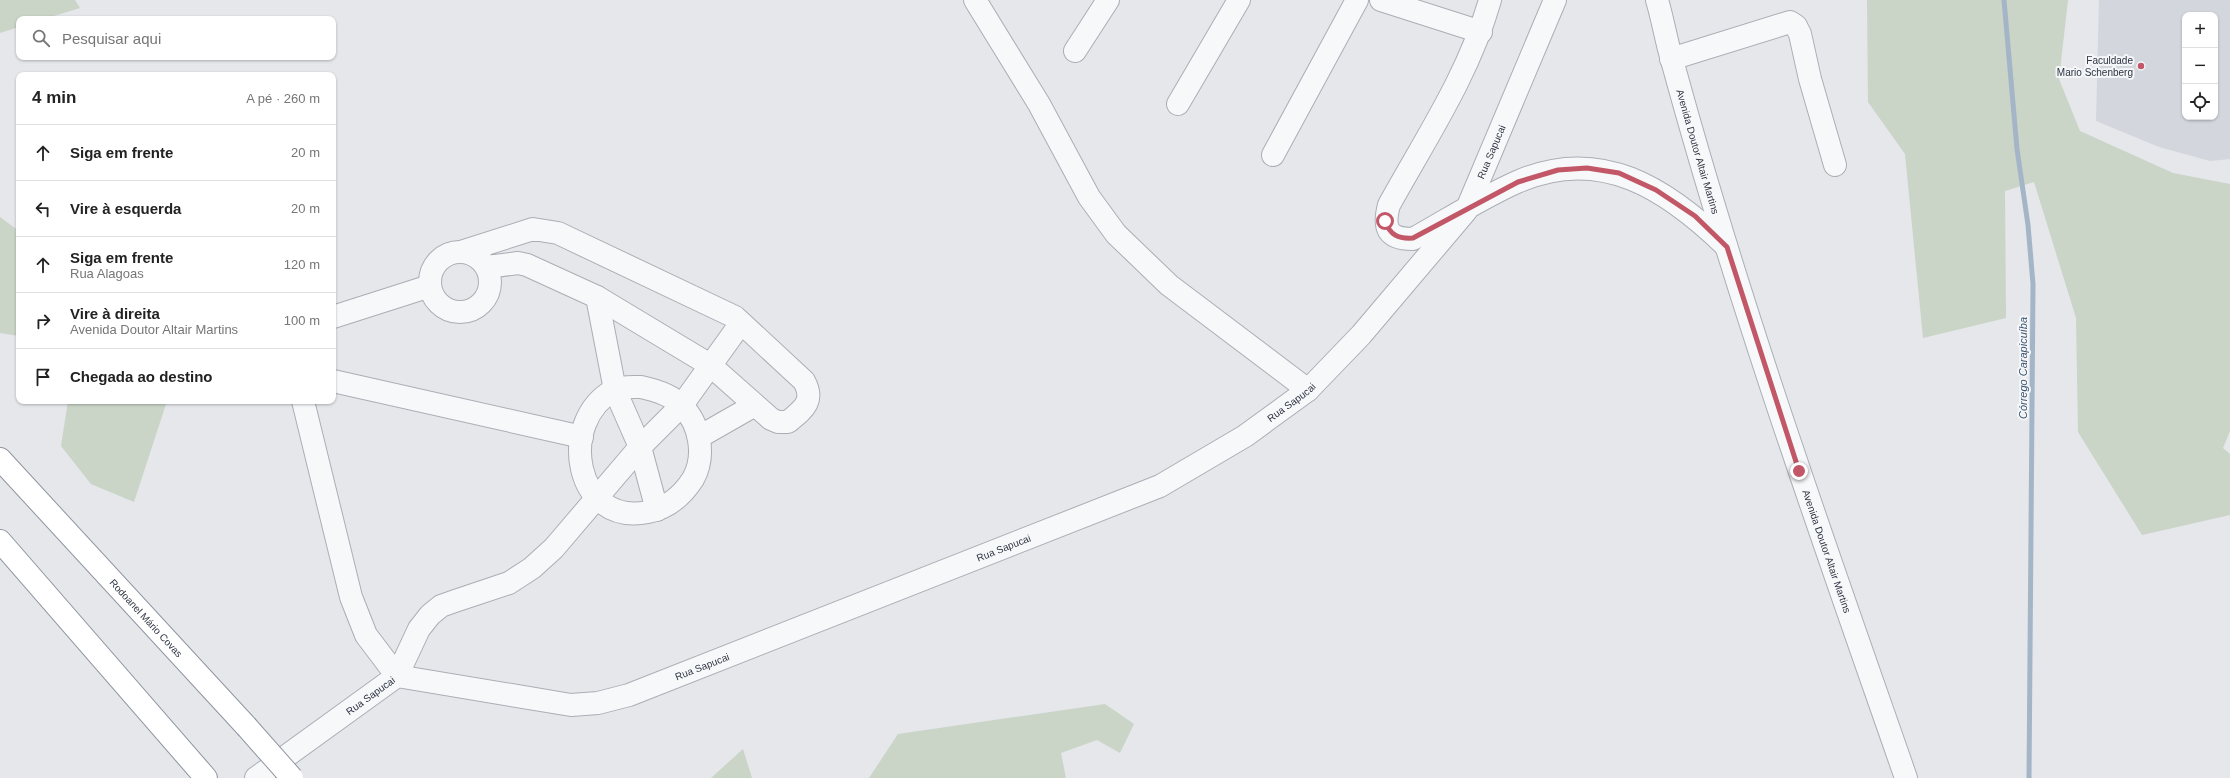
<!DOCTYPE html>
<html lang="pt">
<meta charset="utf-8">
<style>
:root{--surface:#fff;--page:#f2f2f2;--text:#222;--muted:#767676;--line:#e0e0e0}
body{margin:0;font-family:Arial,sans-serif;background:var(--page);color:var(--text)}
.controls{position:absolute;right:12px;top:12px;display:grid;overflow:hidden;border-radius:8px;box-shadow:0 1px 3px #0004}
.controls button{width:36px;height:36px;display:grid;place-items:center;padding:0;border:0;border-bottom:1px solid var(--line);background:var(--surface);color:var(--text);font:20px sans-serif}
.stop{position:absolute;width:12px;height:12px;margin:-9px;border:3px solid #c25867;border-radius:50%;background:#fff}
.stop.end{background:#c25867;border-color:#fff;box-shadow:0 1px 4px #0008}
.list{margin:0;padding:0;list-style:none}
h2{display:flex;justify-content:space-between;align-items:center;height:52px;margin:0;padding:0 16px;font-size:17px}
h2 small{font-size:13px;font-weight:400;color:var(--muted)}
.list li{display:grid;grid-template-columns:26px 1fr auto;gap:12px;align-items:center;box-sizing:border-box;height:56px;padding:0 16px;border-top:1px solid var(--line)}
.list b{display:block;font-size:15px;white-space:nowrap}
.list p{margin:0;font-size:13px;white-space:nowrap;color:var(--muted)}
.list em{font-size:13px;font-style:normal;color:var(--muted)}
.icon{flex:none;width:22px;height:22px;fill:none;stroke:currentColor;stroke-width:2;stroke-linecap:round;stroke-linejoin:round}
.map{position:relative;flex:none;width:2230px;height:778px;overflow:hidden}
.search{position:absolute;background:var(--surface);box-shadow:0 1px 3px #0004;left:16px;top:16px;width:320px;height:44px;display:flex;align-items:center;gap:10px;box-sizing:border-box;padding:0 14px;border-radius:8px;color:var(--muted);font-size:15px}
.panel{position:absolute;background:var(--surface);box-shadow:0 1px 3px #0004;left:16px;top:72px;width:320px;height:332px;border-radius:8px}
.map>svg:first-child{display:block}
.built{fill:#d3d6dd;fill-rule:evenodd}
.green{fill:#cad4c7}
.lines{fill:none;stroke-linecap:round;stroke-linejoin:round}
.stream{stroke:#a4b5c7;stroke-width:5}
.minor-casing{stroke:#aaaeb5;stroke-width:24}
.highway-casing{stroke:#8e95a0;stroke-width:24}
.minor{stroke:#f7f8fa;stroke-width:22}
.highway{stroke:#fff;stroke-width:22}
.highway-bridge-casing{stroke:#8e95a0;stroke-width:24;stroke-linecap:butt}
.highway-bridge{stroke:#fff;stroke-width:22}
.route{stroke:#c25867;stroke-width:5}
.poi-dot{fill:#c25867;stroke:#f4f6f8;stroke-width:1.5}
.labels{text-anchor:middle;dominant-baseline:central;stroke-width:4;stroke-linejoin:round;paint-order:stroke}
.poi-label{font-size:10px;fill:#2e3542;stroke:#f4f6f8;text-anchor:end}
.street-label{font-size:10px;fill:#2e3542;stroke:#f4f6f8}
.water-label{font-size:11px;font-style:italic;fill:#3b5472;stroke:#f4f6f8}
</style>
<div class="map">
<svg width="2230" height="778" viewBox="0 0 2230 778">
<rect width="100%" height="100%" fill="#e5e7eb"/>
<path class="built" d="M2099,0H2230V159L2210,161L2159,147L2096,121ZM2185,15H2215V117H2185Z"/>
<path class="green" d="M0,0H75L80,8L44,19H19V27L0,33Z
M1867,0H2068L2059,79L2080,131L2173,173L2230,184V431L2223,448L2230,454V515L2142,535L2078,432L2076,318L2034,182L2005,191L2006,318L1923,338L1905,154L1868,102Z
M0,217L19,231V336L0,333Z
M68,401H167L134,502L91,484L61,446Z
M1105,704L1134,724L1120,753L1097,740L1061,753L1066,778H869L898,734Z
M743,749L752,778H711Z"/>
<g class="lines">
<path class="stream" d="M2004,0L2017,149L2028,225L2033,284L2029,778"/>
<g class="minor-casing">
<g id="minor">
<path d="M975,0L1039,104L1089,197L1116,234L1169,285L1308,390"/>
<path d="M1381,0L1481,32"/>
<path d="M1490,0C1469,74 1426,138 1389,205C1383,228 1387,239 1413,239C1447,220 1483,197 1517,182C1601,145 1667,189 1726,246"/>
<path id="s1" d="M1657,0C1663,20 1666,40 1672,60C1738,303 1823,540 1906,778"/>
<path d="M1075,51L1108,0"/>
<path d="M1671,59L1790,22L1796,26L1800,34L1810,79L1835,165"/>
<path d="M1178,104L1239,0"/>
<path d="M1273,155L1357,0"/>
<path d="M461,252L533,229L558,233L735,317L804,381C815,401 804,409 788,422H778L771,419L710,365L597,297L527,265L518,263L487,267"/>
<circle cx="460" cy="282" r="30"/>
<path d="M597,297L615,390L640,447L657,510"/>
<path d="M333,317L430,286"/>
<path d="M333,381L582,437"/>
<path d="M641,387C655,390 672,395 682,406C700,424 706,456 693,479C682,496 668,508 648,512C574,527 557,421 614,390C622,386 633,387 641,387Z"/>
<path d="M303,401L351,597L366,635L397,676L419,629L430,615L441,606L455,601L509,583L532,568L554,548L640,447L682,405L741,323"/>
<path d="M699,437L755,405"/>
<path id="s2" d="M256,778L397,676L571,705L598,703L629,695L1160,486L1245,436L1308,390L1361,335L1466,211L1555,0"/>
</g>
</g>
<g class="highway-casing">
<g id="highway">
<path id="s3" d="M0,459L246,726"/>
<path d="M0,541L206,778"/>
</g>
</g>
<use href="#minor" class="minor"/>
<use href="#highway" class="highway"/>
<g class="highway-bridge-casing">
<path id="highway-bridge" d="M246,726L292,778"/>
</g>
<use href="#highway-bridge" class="highway-bridge"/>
</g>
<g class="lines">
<path class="route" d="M1385,221C1390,235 1398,239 1413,238L1518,182L1558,170L1587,168L1619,173L1656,190L1695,216L1727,247L1799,471"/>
</g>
<circle class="poi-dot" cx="2141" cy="66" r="4"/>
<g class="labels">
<g class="poi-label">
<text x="2133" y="60">Faculdade<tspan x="2133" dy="12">Mario Schenberg</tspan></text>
</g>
<g class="street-label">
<text stroke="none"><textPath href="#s2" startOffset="1460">Rua Sapucai</textPath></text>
<text stroke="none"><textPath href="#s1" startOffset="157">Avenida Doutor Altair Martins</textPath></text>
<text stroke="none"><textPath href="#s2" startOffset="1136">Rua Sapucai</textPath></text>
<text stroke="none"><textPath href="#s2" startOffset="812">Rua Sapucai</textPath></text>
<text stroke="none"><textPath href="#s1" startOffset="577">Avenida Doutor Altair Martins</textPath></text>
<text stroke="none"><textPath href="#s3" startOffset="216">Rodoanel Mário Covas</textPath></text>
<text stroke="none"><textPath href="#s2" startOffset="488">Rua Sapucai</textPath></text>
<text stroke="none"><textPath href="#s2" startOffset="141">Rua Sapucai</textPath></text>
</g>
<g class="water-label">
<text transform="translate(2023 368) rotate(-90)">Córrego Carapicuíba</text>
</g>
</g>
</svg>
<div class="controls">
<button>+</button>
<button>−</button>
<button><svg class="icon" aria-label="locate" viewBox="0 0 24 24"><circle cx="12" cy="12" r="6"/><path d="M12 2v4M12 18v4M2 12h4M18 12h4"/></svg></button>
</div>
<div class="stop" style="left:1385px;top:221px"></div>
<div class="stop end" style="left:1799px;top:471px"></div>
<div class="search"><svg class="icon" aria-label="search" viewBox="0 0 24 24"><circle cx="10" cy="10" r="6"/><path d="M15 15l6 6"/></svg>Pesquisar aqui</div>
<section class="panel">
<h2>4 min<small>A pé · 260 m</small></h2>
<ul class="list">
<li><svg class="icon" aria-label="ahead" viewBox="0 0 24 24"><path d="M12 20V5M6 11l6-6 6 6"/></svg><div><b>Siga em frente</b></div><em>20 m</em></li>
<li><svg class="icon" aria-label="left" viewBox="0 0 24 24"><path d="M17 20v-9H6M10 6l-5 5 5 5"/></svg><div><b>Vire à esquerda</b></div><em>20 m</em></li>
<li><svg class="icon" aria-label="ahead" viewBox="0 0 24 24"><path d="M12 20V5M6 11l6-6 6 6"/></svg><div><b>Siga em frente</b><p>Rua Alagoas</p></div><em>120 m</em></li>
<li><svg class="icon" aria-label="right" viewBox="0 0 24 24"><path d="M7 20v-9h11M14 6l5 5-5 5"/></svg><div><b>Vire à direita</b><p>Avenida Doutor Altair Martins</p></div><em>100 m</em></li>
<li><svg class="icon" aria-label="arrive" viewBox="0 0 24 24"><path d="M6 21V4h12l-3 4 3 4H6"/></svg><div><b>Chegada ao destino</b></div></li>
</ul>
</section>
</div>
